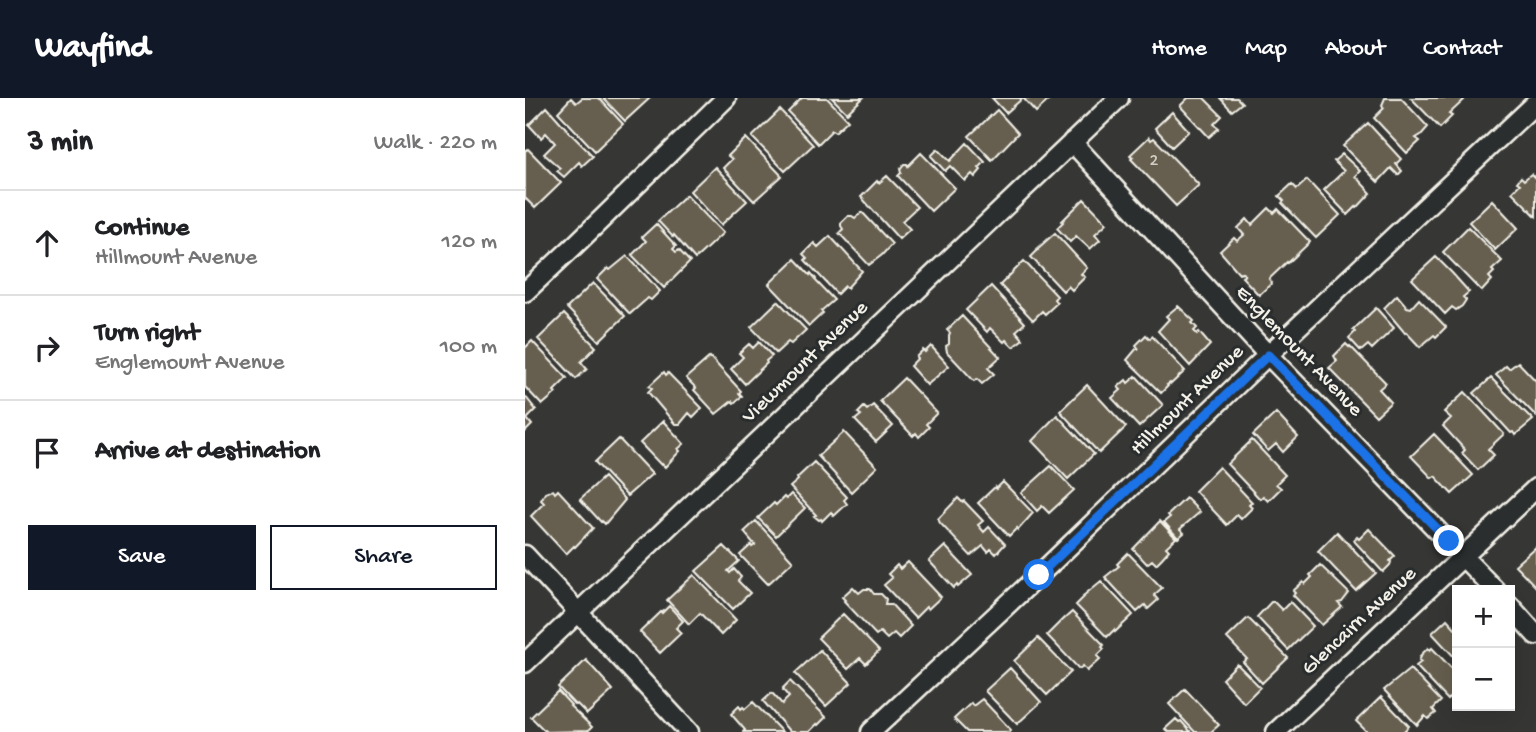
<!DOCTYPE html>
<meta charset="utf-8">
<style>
:root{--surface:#fff;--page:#f2f2f2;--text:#202124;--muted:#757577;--line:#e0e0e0;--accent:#111827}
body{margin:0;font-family:"Gochi Hand",sans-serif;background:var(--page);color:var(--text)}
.controls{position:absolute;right:21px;bottom:21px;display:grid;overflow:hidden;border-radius:0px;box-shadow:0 7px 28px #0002}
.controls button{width:63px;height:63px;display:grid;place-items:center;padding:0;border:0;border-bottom:2px solid var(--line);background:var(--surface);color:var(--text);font:35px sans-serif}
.stop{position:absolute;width:21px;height:21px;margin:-16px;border:5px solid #1a73e8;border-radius:50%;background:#fff}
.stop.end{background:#1a73e8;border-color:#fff;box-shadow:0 2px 7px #0008}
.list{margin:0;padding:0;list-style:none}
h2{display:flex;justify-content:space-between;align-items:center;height:91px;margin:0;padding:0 28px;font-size:30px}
h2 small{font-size:23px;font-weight:400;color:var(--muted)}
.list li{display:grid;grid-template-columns:46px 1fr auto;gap:21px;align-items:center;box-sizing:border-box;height:105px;padding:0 28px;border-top:2px solid var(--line)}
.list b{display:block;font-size:26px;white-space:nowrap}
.list p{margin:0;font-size:23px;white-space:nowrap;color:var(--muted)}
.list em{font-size:23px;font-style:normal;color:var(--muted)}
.actions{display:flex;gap:14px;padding:21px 28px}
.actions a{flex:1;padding:16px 0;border:2px solid var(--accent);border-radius:0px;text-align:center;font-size:24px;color:var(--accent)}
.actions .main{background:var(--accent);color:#fff}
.icon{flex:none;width:38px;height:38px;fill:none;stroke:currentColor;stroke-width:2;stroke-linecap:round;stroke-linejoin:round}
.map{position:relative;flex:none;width:1011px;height:634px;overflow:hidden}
header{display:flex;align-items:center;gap:42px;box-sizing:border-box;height:98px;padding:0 35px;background:var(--accent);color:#fff}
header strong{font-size:33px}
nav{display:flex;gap:38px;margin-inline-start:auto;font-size:24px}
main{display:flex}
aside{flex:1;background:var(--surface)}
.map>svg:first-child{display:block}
.building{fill:#665f4f;stroke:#f4f1e8;stroke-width:2}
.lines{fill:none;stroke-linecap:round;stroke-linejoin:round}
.minor-casing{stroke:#f4f1e8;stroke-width:23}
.minor{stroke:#2a2d2e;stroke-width:18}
.route{stroke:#1a73e8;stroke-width:9}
.labels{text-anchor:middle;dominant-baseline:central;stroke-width:6;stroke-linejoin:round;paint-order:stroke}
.number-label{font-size:18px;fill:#d0ccc2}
.street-label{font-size:21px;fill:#f4f1e8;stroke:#2a2d2e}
</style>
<header>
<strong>Wayfind</strong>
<nav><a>Home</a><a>Map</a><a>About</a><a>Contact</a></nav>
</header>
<main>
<aside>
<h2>3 min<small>Walk · 220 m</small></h2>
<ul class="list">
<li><svg class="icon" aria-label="ahead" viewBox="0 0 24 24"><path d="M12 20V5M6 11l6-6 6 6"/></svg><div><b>Continue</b><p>Hillmount Avenue</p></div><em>120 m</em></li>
<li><svg class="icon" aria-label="right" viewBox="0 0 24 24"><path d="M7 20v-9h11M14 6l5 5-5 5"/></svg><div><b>Turn right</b><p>Englemount Avenue</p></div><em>100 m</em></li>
<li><svg class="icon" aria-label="arrive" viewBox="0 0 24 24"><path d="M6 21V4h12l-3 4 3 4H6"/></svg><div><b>Arrive at destination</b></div></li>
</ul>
<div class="actions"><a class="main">Save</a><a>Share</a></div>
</aside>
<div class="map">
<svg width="1011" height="634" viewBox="0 0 1011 634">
<rect width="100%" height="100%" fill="#363735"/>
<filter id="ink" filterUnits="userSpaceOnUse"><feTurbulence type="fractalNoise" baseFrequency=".0143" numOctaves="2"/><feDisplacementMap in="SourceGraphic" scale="14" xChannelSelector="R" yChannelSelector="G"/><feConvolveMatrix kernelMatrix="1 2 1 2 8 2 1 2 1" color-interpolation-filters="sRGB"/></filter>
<g filter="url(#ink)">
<path class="building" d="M46,0L51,5L57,0H74L98,26L70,53L33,14Z
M78,0H125L100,23Z
M275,0H302L323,22L310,34L307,32L293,46L263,14L276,1Z
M307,0H338L322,15Z
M467,0H526L511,14L498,0L481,15Z
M663,0H679L697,18L689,26L694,30L684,39L655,8Z
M695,0H712L717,5L707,13Z
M860,0H876L903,29L896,37L891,40L895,43L882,55L849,20L859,10L857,7Z
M886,0H937L939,2L924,16L927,18L915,30Z
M22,9L46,36L68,58L57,68L54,64L39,79L32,73L35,70L19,56L30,45L21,35L16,40L4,27Z
M255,12L288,47L260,73L227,39Z
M472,12L493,35L467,62L444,38Z
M647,14L664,33L647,49L630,30Z
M843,25L876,61L871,66L877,73L873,77L866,70L853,84L818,48Z
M624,39L626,42L629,40L674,87L651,108L606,61L608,59L605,57Z
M221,40L257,78L229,103L198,70L207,61L203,58Z
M442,45L460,64L454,70L456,72L450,79L447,76L440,83L425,68L420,73L406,58L413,51L425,63Z
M3,51L36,85L10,110L0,100V53Z
M396,55L430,90L406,113L373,78L376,75L375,71L379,66H382L383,68Z
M817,56L835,73L830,78L846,95L832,110L831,109L823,117L799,92L819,73L809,63Z
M190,69L222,103L196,127L165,93Z
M1006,76L1011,81V118L987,94L995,86L992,84L996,79L999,82Z
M362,78L392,109L377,123L385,131L374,141L336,99L352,83L354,85Z
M782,82L815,117L791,140L757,105L759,103L754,98L767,86L772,91Z
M161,97L198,135L170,161L149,137L148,139L133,123Z
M559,101L582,125L570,136L575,142L565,151L551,138L545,144L532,130L538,124L537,123Z
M967,102L993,130L970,152L944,124Z
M744,110L749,115L753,111L785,144L763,165L762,164L744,181L747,185L734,197L717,179L720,177L716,174L714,175L695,153L709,140L712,143L719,137L713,130L722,121L727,127Z
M337,114L367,146L357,157L344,167L314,135L318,131L316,128V125L323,118H327L330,120Z
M131,126L151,148L148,151L151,154L154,152L165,164L139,190L107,157L121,143L117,139Z
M943,129L977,163L967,172L969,174L964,179L967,182L957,193L951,187V188L918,154Z
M530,135L562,170L556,176L560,179L547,192L543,188L538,193L506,159L513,152L512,151Z
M305,138L337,173L322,190L320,188L312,196L280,162L282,160L278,156L289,145L293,149Z
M102,158L135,193L126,202L123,200L105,216L72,181L83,170L85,172Z
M911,159L927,175L944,194L938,199L941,202L937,208L931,212L927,209L920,216L887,181Z
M270,161L285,177L286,175L291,181L290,182L309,202L296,213L298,215L284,228L244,186Z
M499,163L532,198L529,201L532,205L520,216L517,213L508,222L475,187Z
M68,185L100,218L74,243L42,210Z
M466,188L500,225L491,233L498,241L488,249L481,242L479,244L465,230L462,234L441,212Z
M872,197L882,209L886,210L894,201L921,229L911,239L909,237L895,249L881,234L880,235L859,210Z
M253,203L281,232L266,246L263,244L251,255L226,229Z
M653,208L669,223L667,225L672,230L669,233L672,236L674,234L685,247L665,268L633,233L644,221L641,218Z
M851,210L869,230L847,251L843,247L836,253L824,240L830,234L828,232Z
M39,216L71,249L56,264L62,271L51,281L13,241Z
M437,218L475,259L463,270L469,276L457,286L452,281L449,283L422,254L421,248L424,246V237L425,235L422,232Z
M621,237L625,241L627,238L660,273L646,286L645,285L642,287L643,288L636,295L602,262L612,250L614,251L611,247Z
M7,243L42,280L29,293L31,295L17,307L0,289V250Z
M234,244L247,258L241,263L242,265L220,286L206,271L218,259L214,255L224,246L228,250Z
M821,246L824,249L825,248L861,285L854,291L866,304L851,318L804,270L812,263L809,258Z
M406,248L424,268L402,287L385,268L392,261L391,259L398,252L400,254Z
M185,259L216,293L214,295L217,298L209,305L207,303L191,316L169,292L171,290L161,280Z
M993,264L1011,283V318L971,277L981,268L984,271Z
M139,274L141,277L143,275L177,310L168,319L164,315L155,326H150L123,294L127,290L124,288Z
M611,278L638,307L614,329L587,300L596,292L593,289L601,282L603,285Z
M379,280L412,315L401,326L404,329L394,339L391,335L388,338L355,303Z
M966,280L1008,322L990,337L988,334L986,335L949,295Z
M562,287L601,329L574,355L535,313Z
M940,294L979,336L963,351L969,357L953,372L937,355L940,352L918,328L926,320L919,314Z
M0,298L11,312L2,321L7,327L0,334Z
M348,307L368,328L351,344L330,322L336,317L333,315L339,309L342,312Z
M751,315L773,339L758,354L751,346L743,353L728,337Z
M532,317L569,356L543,381L507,343Z
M138,323L159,346L153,351L155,353L140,369L137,366L136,367L115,345Z
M319,334L352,369L326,394L293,358Z
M909,336L948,377L927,396L910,378L907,380L886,358Z
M94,341L127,376L102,398L70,364Z
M727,342L760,377L751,386L756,390L743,403L738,398L735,401L702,366Z
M289,364L322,399L319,402L322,406L309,418L306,414L297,423L296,421L294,422L289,418L291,417L265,389L273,382L272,380Z
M526,368L549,392L524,415L517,408L512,413L496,395Z
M694,369L727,404L724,407L727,410L716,421L712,417L702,427L670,393Z
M79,379L100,402L80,426L77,423L76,424L55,401Z
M478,384L508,415L493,432L492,430L484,438L453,405L470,389L471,391Z
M28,392L30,395L33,392L68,430L50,449L49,448L41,456L6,418L19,405L16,402L20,395Z
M266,396L280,410L251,438L233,420L249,405L251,407L259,399L261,401Z
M433,400L437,404L439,403L458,423L453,427L459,434L464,429L480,446L471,456L466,451L463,454L458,448L446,458L415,425L413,421Z
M661,400L675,414L655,431L659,435L653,440L639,424L645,419L643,417Z
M231,423L268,463L243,486L215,457L226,447L227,449L230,447L219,434Z
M635,423L651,440L641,449L644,452L637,460L631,466L627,462L622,466L608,451Z
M844,431L870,458L865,463L866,464L865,467L858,474L830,444L829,442L832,439L834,441Z
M812,434L851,475L831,493L793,453Z
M199,448L214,463L203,473L205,475L209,471L216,479L213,483L225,495L208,511L171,473Z
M420,448L447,477L433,489L432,487L429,490L404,463Z
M1011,448V489L990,467Z
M603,455L637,490L629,497L633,502L623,511L620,507L612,514L580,479L594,468L592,466Z
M383,464L416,499L403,511L401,509L390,520L359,487L367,480L363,476L372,467L375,471Z
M795,467L824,495L817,504L813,505L817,509L797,527L768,497L770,495L768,493L778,484L780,486L787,479L785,477Z
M169,477L211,522L196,537L175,515L164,526L142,502Z
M576,483L608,517L590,534L589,532L582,539L551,507L559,499L558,498Z
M328,489L334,495L339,491H345L349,496H356L361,501L360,506H366L386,528L374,540L369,535L362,541L355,534L351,537L319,503L320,502L317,499Z
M746,504H749L757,512L765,504L788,528L763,552L732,519Z
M144,508L158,523L151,530L156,535L135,555L115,534L136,514L137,515Z
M547,514L579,547L577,549L579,551L572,558L575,561L562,573L558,568L554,571L522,537L538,521V522Z
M318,516L354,553L341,566L335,560L323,571L293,540Z
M723,520L763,560L737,585L718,564L722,561L702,540Z
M922,521L932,532V562L907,535Z
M513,540L546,574L522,597L489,563Z
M903,550L905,552L907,550L932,576V588L930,590L932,593L923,602L891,568L896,564L894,562L896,559L895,558Z
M295,552L326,585L301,608L270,575Z
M61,562L88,592L62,616L52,606L50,607L33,589Z
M712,566L735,589L719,605L697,581Z
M485,570L516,604L492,626L460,593Z
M885,571L916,603L908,611L911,615L903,621L900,618L892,627L859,592Z
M265,583L301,619L293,627L292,626L284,634H265L238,603L247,595L257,606L264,599L258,592L259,591L258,590Z
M660,591L694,627L686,634H670L644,606Z
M33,593L46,607L45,608L67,629L63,633L21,634L6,619Z
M856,599L884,628L878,634H842L831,623Z
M457,601L486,632L484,634H442L429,621L446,605L448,608Z
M228,604L257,634H218L220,632L206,616L214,608L216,611L218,609L220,611Z
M651,621L654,624L656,623L666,634H643L640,631Z"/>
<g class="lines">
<g class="minor-casing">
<path id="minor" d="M547,44L743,257L970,492
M0,194L49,148L201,0
M0,457L164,634
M985,508L1011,537
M0,565L594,0
M346,634L514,477L743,257L1011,5
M751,634L1011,390"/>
</g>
<use href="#minor" class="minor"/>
</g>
</g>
<g class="lines" filter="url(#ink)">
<path class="route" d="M514,477L743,257L924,443"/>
</g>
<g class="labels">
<g class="number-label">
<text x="629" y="63">2</text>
</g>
<g class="street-label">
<text transform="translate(773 254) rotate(46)">Englemount Avenue</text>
<text transform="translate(281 265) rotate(-44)">Viewmount Avenue</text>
<text transform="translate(663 303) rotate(-44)">Hillmount Avenue</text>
<text transform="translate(835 524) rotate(-43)">Glencairn Avenue</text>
</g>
</g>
</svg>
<div class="controls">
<button>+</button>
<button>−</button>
</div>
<div class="stop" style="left:514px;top:477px"></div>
<div class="stop end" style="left:924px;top:443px"></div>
</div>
</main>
